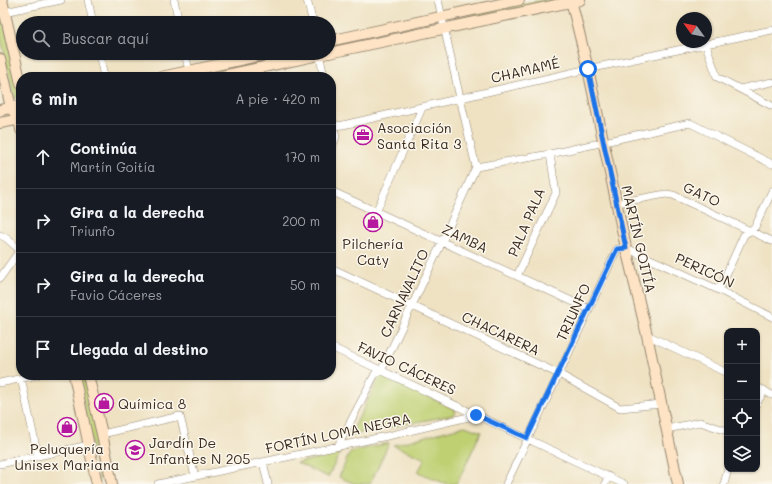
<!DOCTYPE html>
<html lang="es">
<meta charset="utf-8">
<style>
:root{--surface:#171b24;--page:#242831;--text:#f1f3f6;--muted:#9ea1a6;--line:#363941}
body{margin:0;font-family:Mali,sans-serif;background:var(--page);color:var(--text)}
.controls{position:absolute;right:12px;bottom:12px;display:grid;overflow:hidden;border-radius:8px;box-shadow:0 1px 3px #0004}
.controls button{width:36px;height:36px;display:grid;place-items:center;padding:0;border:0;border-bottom:1px solid var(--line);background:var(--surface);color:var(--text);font:20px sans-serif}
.compass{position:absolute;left:676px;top:12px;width:36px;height:36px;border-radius:50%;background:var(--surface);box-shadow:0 1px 3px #0004;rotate:303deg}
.stop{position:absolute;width:12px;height:12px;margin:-9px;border:3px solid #1a73e8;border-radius:50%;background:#fff}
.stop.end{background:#1a73e8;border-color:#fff;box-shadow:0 1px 4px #0008}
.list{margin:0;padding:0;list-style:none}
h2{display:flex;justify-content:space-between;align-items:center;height:52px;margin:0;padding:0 16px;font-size:17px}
h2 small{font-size:13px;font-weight:400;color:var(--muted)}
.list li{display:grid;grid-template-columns:26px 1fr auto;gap:12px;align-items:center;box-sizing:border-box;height:64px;padding:0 16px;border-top:1px solid var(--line)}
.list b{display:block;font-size:15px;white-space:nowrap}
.list p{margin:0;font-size:13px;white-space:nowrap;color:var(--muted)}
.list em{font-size:13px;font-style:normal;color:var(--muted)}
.icon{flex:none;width:22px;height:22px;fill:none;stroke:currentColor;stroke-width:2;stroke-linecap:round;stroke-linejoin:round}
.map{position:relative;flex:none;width:772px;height:484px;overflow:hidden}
.search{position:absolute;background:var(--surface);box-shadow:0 1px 3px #0004;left:16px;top:16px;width:320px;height:44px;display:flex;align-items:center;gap:10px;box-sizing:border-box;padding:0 14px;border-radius:22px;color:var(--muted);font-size:15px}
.panel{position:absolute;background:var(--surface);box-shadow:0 1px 3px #0004;left:16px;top:72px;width:320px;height:308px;border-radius:16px}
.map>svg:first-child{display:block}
.green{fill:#bfd073;stroke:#7d7d48}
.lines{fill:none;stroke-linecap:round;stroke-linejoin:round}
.street-casing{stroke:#958670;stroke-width:8}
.secondary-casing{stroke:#958670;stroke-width:12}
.street{stroke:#fff;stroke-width:7}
.secondary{stroke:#fee4c5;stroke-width:10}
.route{stroke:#1a73e8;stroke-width:5}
.labels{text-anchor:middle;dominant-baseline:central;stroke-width:3;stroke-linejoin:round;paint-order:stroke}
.street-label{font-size:14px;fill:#3b2a1e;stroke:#fbf7ec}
.poi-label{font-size:14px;fill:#3b2a1e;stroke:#fbf7ec;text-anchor:start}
</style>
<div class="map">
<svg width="772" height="484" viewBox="0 0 772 484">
<rect width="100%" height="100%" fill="#fbf7ec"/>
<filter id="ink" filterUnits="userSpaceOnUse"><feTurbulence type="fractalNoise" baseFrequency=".025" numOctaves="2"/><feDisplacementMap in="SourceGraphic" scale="8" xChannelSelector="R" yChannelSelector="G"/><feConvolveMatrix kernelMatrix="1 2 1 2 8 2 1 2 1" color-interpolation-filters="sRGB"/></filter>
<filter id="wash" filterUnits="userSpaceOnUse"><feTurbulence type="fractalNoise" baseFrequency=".012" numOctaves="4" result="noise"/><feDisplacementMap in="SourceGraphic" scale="16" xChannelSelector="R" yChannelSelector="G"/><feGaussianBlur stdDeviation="0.9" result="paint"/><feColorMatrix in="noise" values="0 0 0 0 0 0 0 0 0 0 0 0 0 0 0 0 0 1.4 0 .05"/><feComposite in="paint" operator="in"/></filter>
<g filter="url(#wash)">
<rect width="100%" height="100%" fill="#efe2c3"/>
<path class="green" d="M542,0H558L456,22L455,18Z
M4,21L20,97L14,98L0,34V22Z
M432,22L433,27L330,49L329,45Z
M293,53H307V54L204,77L203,73Z
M381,374L456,410L453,415L350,435Z
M85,376L106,479L99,480L78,378Z
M465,426L481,432L462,473L456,484H446L418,472L425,459L393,445Z
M389,443L370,484H355L339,477L350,452Z
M340,453L328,477L297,463Z"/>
</g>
<g filter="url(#ink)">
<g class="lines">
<g class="street-casing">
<path id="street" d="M88,0L93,23
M174,0L179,23
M307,0L313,23
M438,0L460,98L476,167
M0,13L61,0
M706,45L717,77L772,106
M99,53L104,77
M185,53L189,71L191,77
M319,53L324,77
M740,89L772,82
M331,114L336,137L331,149
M331,126L343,125L588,69L772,30
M476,167L550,154L690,123L772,164
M331,191L589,309
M617,203L666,194L673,195L772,241
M376,212L422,108
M0,235L6,238L20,250H21
M331,268L559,374L620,408L661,404
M517,276L556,193L550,154
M0,278L20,250
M719,290L744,235L755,227L772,191
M647,335L727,373
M331,347L624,484
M21,378L38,456
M0,383L37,375
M757,387L772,395
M757,403L764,390
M667,429L700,422L727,431
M102,434L180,416L195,476
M338,446L375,374L381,371L442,242L476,167
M263,462L268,484
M0,464L89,445
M158,484L392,435L477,415
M506,484L559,374L617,249L626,248L719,290L772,317
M605,484L608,476
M724,484L728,469"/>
</g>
<g class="secondary-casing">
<path id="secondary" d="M2,0L21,84
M571,0L588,69L626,248L647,335L678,484
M329,41L519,0
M329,53L580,0
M0,59L11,108L19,119L21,130
M161,77L272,53
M218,77L328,53
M0,110L21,106
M0,123L21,119
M74,375L97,484
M88,375L102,434L112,484"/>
</g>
<use href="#street" class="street"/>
<use href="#secondary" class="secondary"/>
</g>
</g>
<g class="lines" filter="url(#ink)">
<path class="route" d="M476,415L527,438L617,249L626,248L588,69"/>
</g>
<defs>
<g id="office-ring" transform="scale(1)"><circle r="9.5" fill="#fbf7ec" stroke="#b5179e" stroke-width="1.5"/><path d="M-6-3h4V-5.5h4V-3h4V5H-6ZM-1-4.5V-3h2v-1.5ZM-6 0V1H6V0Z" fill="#b5179e"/></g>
<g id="shop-ring" transform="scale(1)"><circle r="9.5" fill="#fbf7ec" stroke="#b5179e" stroke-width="1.5"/><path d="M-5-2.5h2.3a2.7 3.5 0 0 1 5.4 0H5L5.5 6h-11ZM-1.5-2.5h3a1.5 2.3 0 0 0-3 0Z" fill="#b5179e"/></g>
<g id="school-ring" transform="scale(1)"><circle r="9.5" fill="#fbf7ec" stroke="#b5179e" stroke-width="1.5"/><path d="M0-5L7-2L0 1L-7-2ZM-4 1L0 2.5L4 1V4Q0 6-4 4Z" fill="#b5179e"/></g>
</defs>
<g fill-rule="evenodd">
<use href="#office-ring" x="363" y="135"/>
<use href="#shop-ring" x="373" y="222"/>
<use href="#shop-ring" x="104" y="403"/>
<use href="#shop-ring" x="67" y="427"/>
<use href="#school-ring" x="135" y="450"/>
</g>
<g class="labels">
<g class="street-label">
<text transform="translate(525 70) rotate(-13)">CHAMAMÉ</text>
<text transform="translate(702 194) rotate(25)">GATO</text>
<text transform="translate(526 222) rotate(-67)">PALA PALA</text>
<text transform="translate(465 238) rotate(25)">ZAMBA</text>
<text transform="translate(639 239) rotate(77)">MARTÍN GOITÍA</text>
<text transform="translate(705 270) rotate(25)">PERICÓN</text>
<text transform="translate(404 293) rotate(-65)">CARNAVALITO</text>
<text transform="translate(573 312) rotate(-65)">TRIUNFO</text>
<text transform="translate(501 333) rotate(25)">CHACARERA</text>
<text transform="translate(407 368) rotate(25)">FAVIO CÁCERES</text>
<text transform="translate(338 433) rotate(-12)">FORTÍN LOMA NEGRA</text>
</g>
<g class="poi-label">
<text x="377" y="127">Asociación<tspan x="377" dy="16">Santa Rita 3</tspan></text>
<text x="373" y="243" text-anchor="middle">Pilchería<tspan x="373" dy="16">Caty</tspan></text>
<text x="118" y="403">Química 8</text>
<text x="149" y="442">Jardín De<tspan x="149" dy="16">Infantes N 205</tspan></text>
<text x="67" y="448" text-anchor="middle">Peluquería<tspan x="67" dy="16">Unisex Mariana</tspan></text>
</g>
</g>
</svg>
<div class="controls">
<button>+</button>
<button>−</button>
<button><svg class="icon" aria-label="locate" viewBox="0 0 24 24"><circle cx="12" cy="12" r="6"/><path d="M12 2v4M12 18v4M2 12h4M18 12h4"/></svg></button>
<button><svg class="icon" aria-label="layers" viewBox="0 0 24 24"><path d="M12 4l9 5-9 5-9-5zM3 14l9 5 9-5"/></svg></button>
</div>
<svg class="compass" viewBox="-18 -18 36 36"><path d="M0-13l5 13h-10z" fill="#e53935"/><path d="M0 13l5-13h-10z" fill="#9ea1a6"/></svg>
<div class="stop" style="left:588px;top:69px"></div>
<div class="stop end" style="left:476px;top:415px"></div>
<div class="search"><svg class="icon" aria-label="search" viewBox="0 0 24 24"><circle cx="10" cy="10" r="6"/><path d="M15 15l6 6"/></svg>Buscar aquí</div>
<section class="panel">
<h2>6 min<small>A pie · 420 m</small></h2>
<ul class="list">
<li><svg class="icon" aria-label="ahead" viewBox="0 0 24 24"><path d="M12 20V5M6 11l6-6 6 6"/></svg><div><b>Continúa</b><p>Martín Goitía</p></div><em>170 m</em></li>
<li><svg class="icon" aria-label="right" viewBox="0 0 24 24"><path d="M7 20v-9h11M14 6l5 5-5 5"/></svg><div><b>Gira a la derecha</b><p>Triunfo</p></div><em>200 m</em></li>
<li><svg class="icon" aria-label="right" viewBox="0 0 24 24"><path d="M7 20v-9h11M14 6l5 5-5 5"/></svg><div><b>Gira a la derecha</b><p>Favio Cáceres</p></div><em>50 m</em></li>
<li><svg class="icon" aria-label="arrive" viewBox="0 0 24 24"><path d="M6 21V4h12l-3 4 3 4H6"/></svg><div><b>Llegada al destino</b></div></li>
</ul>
</section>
</div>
